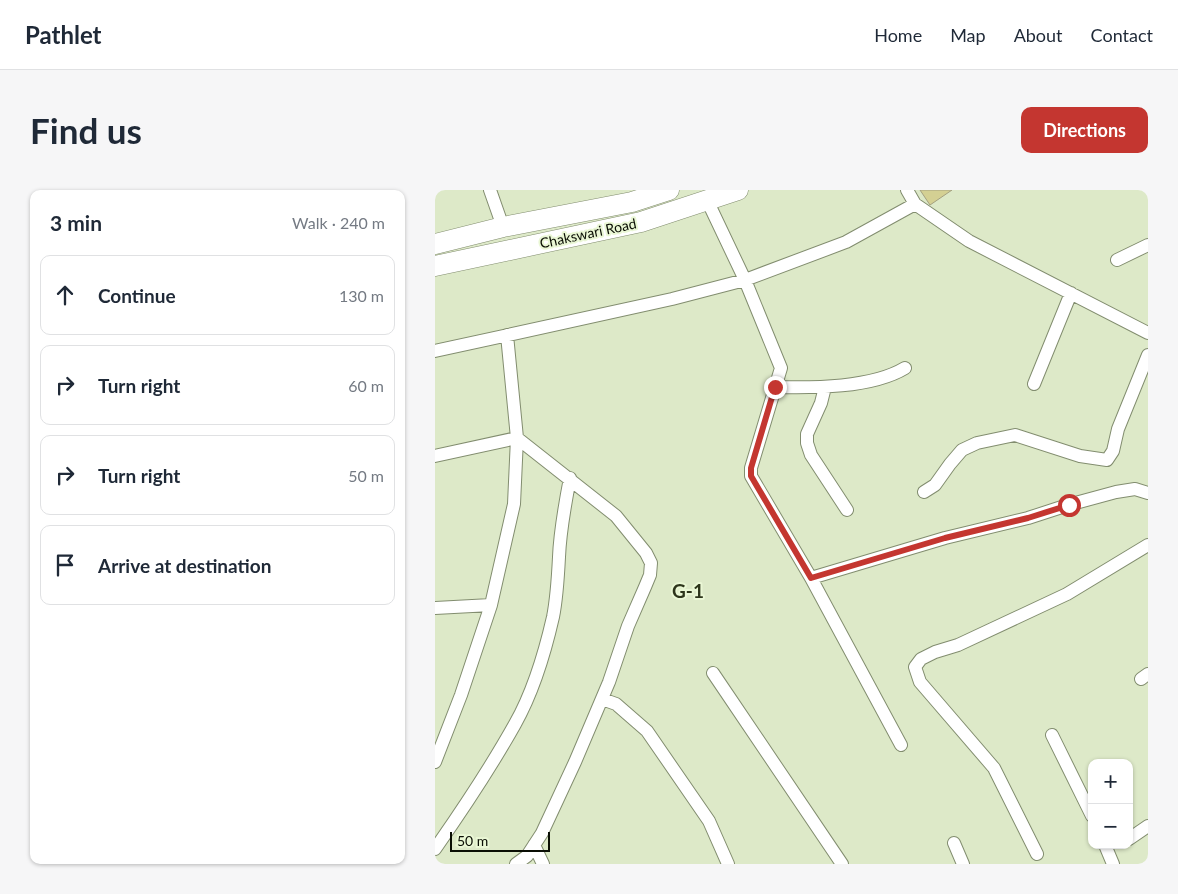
<!DOCTYPE html>
<meta charset="utf-8">
<style>
:root{--surface:#fff;--page:#f6f6f7;--text:#1f2937;--muted:#747a83;--line:#e0e1e3;--accent:#c43630}
body{margin:0;font-family:Lato,sans-serif;background:var(--page);color:var(--text)}
.controls{position:absolute;right:15px;bottom:15px;display:grid;overflow:hidden;border-radius:10px;box-shadow:0 1px 4px #0004}
.controls button{width:45px;height:45px;display:grid;place-items:center;padding:0;border:0;border-bottom:1px solid var(--line);background:var(--surface);color:var(--text);font:25px sans-serif}
.scale{position:absolute;left:15px;bottom:12px;width:100px;box-sizing:border-box;padding-left:5px;border:2px solid #0a0e04;border-top:0;font-size:14px;line-height:18px;white-space:nowrap;color:#0a0e04;-webkit-text-stroke:4px #eaf7d5;paint-order:stroke}
.stop{position:absolute;width:15px;height:15px;margin:-11px;border:4px solid #c43630;border-radius:50%;background:#fff}
.stop.end{background:#c43630;border-color:#fff;box-shadow:0 1px 5px #0008}
.list{margin:0;padding:0;list-style:none}
h2{display:flex;justify-content:space-between;align-items:center;height:65px;margin:0;padding:0 20px;font-size:21px}
h2 small{font-size:16px;font-weight:400;color:var(--muted)}
.list li{display:grid;grid-template-columns:32px 1fr auto;gap:15px;align-items:center;box-sizing:border-box;height:80px;margin:0 10px 10px;padding:0 10px;border:1px solid var(--line);border-radius:10px}
.list b{display:block;font-size:19px;white-space:nowrap}
.list em{font-size:16px;font-style:normal;color:var(--muted)}
.icon{flex:none;width:28px;height:28px;fill:none;stroke:currentColor;stroke-width:2;stroke-linecap:round;stroke-linejoin:round}
.map{position:relative;flex:none;width:713px;height:674px;overflow:hidden;border-radius:10px}
header{display:flex;align-items:center;gap:30px;box-sizing:border-box;height:70px;padding:0 25px;background:var(--surface);border-bottom:1px solid var(--line)}
header strong{font-size:24px}
nav{display:flex;gap:28px;margin-inline-start:auto;font-size:18px}
.intro{display:flex;align-items:center;justify-content:space-between;box-sizing:border-box;height:120px;padding:0 30px}
h1{margin:0;font-size:35px}
.button{padding:12px 22px;border-radius:10px;background:var(--accent);color:#fff;font-size:18px;font-weight:700}
main{display:flex;gap:30px;padding:0 30px}
aside{flex:1;background:var(--surface);border-radius:10px;box-shadow:0 1px 4px #0004}
.map>svg:first-child{display:block}
.building{fill:#d4d093;stroke:#a3a080}
.lines{fill:none;stroke-linecap:round;stroke-linejoin:round}
.street-casing{stroke:#828d6f;stroke-width:14}
.primary-casing{stroke:#828d6f;stroke-width:21}
.street{stroke:#fff;stroke-width:12}
.primary{stroke:#fff;stroke-width:20}
.route{stroke:#c43630;stroke-width:6}
.labels{text-anchor:middle;dominant-baseline:central;stroke-width:4;stroke-linejoin:round;paint-order:stroke}
.street-label{font-size:14px;fill:#0a0e04;stroke:#eaf7d5}
.district-label{font-size:19px;font-weight:bold;fill:#2d351b;stroke:#eaf7d5}
</style>
<header>
<strong>Pathlet</strong>
<nav><a>Home</a><a>Map</a><a>About</a><a>Contact</a></nav>
</header>
<div class="intro"><h1>Find us</h1><a class="button">Directions</a></div>
<main>
<aside>
<h2>3 min<small>Walk · 240 m</small></h2>
<ul class="list">
<li><svg class="icon" aria-label="ahead" viewBox="0 0 24 24"><path d="M12 20V5M6 11l6-6 6 6"/></svg><div><b>Continue</b></div><em>130 m</em></li>
<li><svg class="icon" aria-label="right" viewBox="0 0 24 24"><path d="M7 20v-9h11M14 6l5 5-5 5"/></svg><div><b>Turn right</b></div><em>60 m</em></li>
<li><svg class="icon" aria-label="right" viewBox="0 0 24 24"><path d="M7 20v-9h11M14 6l5 5-5 5"/></svg><div><b>Turn right</b></div><em>50 m</em></li>
<li><svg class="icon" aria-label="arrive" viewBox="0 0 24 24"><path d="M6 21V4h12l-3 4 3 4H6"/></svg><div><b>Arrive at destination</b></div></li>
</ul>
</aside>
<div class="map">
<svg width="713" height="674" viewBox="0 0 713 674">
<rect width="100%" height="100%" fill="#dde9c8"/>
<path class="building" d="M485,0H517L495,15Z"/>
<g class="lines">
<g class="street-casing">
<path id="street" d="M55,0L68,37
M472,0L480,14L534,51L713,143
M272,10L310,90L346,178L316,278V286L376,388L466,555
M682,70L713,55
M0,161L237,109L310,90L411,52L480,14
M599,194L636,103
M340,197C378,198 437,198 470,178
M390,197L386,213L372,244V253L376,265L412,320
M0,266L82,248L181,326L211,363L216,373L215,385L210,397L193,436L174,492L140,572L107,643L92,666L81,674
M489,302L500,295L515,274L527,260L542,253L580,245L645,266L672,270L678,261L683,239L713,165
M376,388L510,348L593,328L633,315L681,302L700,299L713,303
M56,415L79,314L82,248L72,145
M0,418L56,415L26,505L0,572
M278,483L407,674
M706,489L713,484
M167,509L181,514L212,541L274,631L293,674
M617,545L657,626
M694,649L713,636
M519,653L528,674
M99,655L108,674
M670,655L678,674
M0,659C28,619 56,577 80,534C97,504 110,462 118,427C122,407 123,387 124,367C125,341 130,314 135,288
M602,664L559,578L485,492L480,477L486,469L500,462L523,455L632,404L713,355"/>
</g>
<g class="primary-casing">
<path id="primary" d="M0,54L68,37L197,12L234,0
M0,76L206,32L303,0"/>
</g>
<use href="#street" class="street"/>
<use href="#primary" class="primary"/>
</g>
<g class="lines">
<path class="route" d="M340,197L316,278V286L376,388L510,348L593,328L634,315"/>
</g>
<g class="labels">
<g class="street-label">
<text transform="translate(153 43) rotate(-12)">Chakswari Road</text>
</g>
<g class="district-label">
<text x="253" y="400">G-1</text>
</g>
</g>
</svg>
<div class="controls">
<button>+</button>
<button>−</button>
</div>
<div class="scale">50 m</div>
<div class="stop" style="left:634px;top:315px"></div>
<div class="stop end" style="left:340px;top:197px"></div>
</div>
</main>
